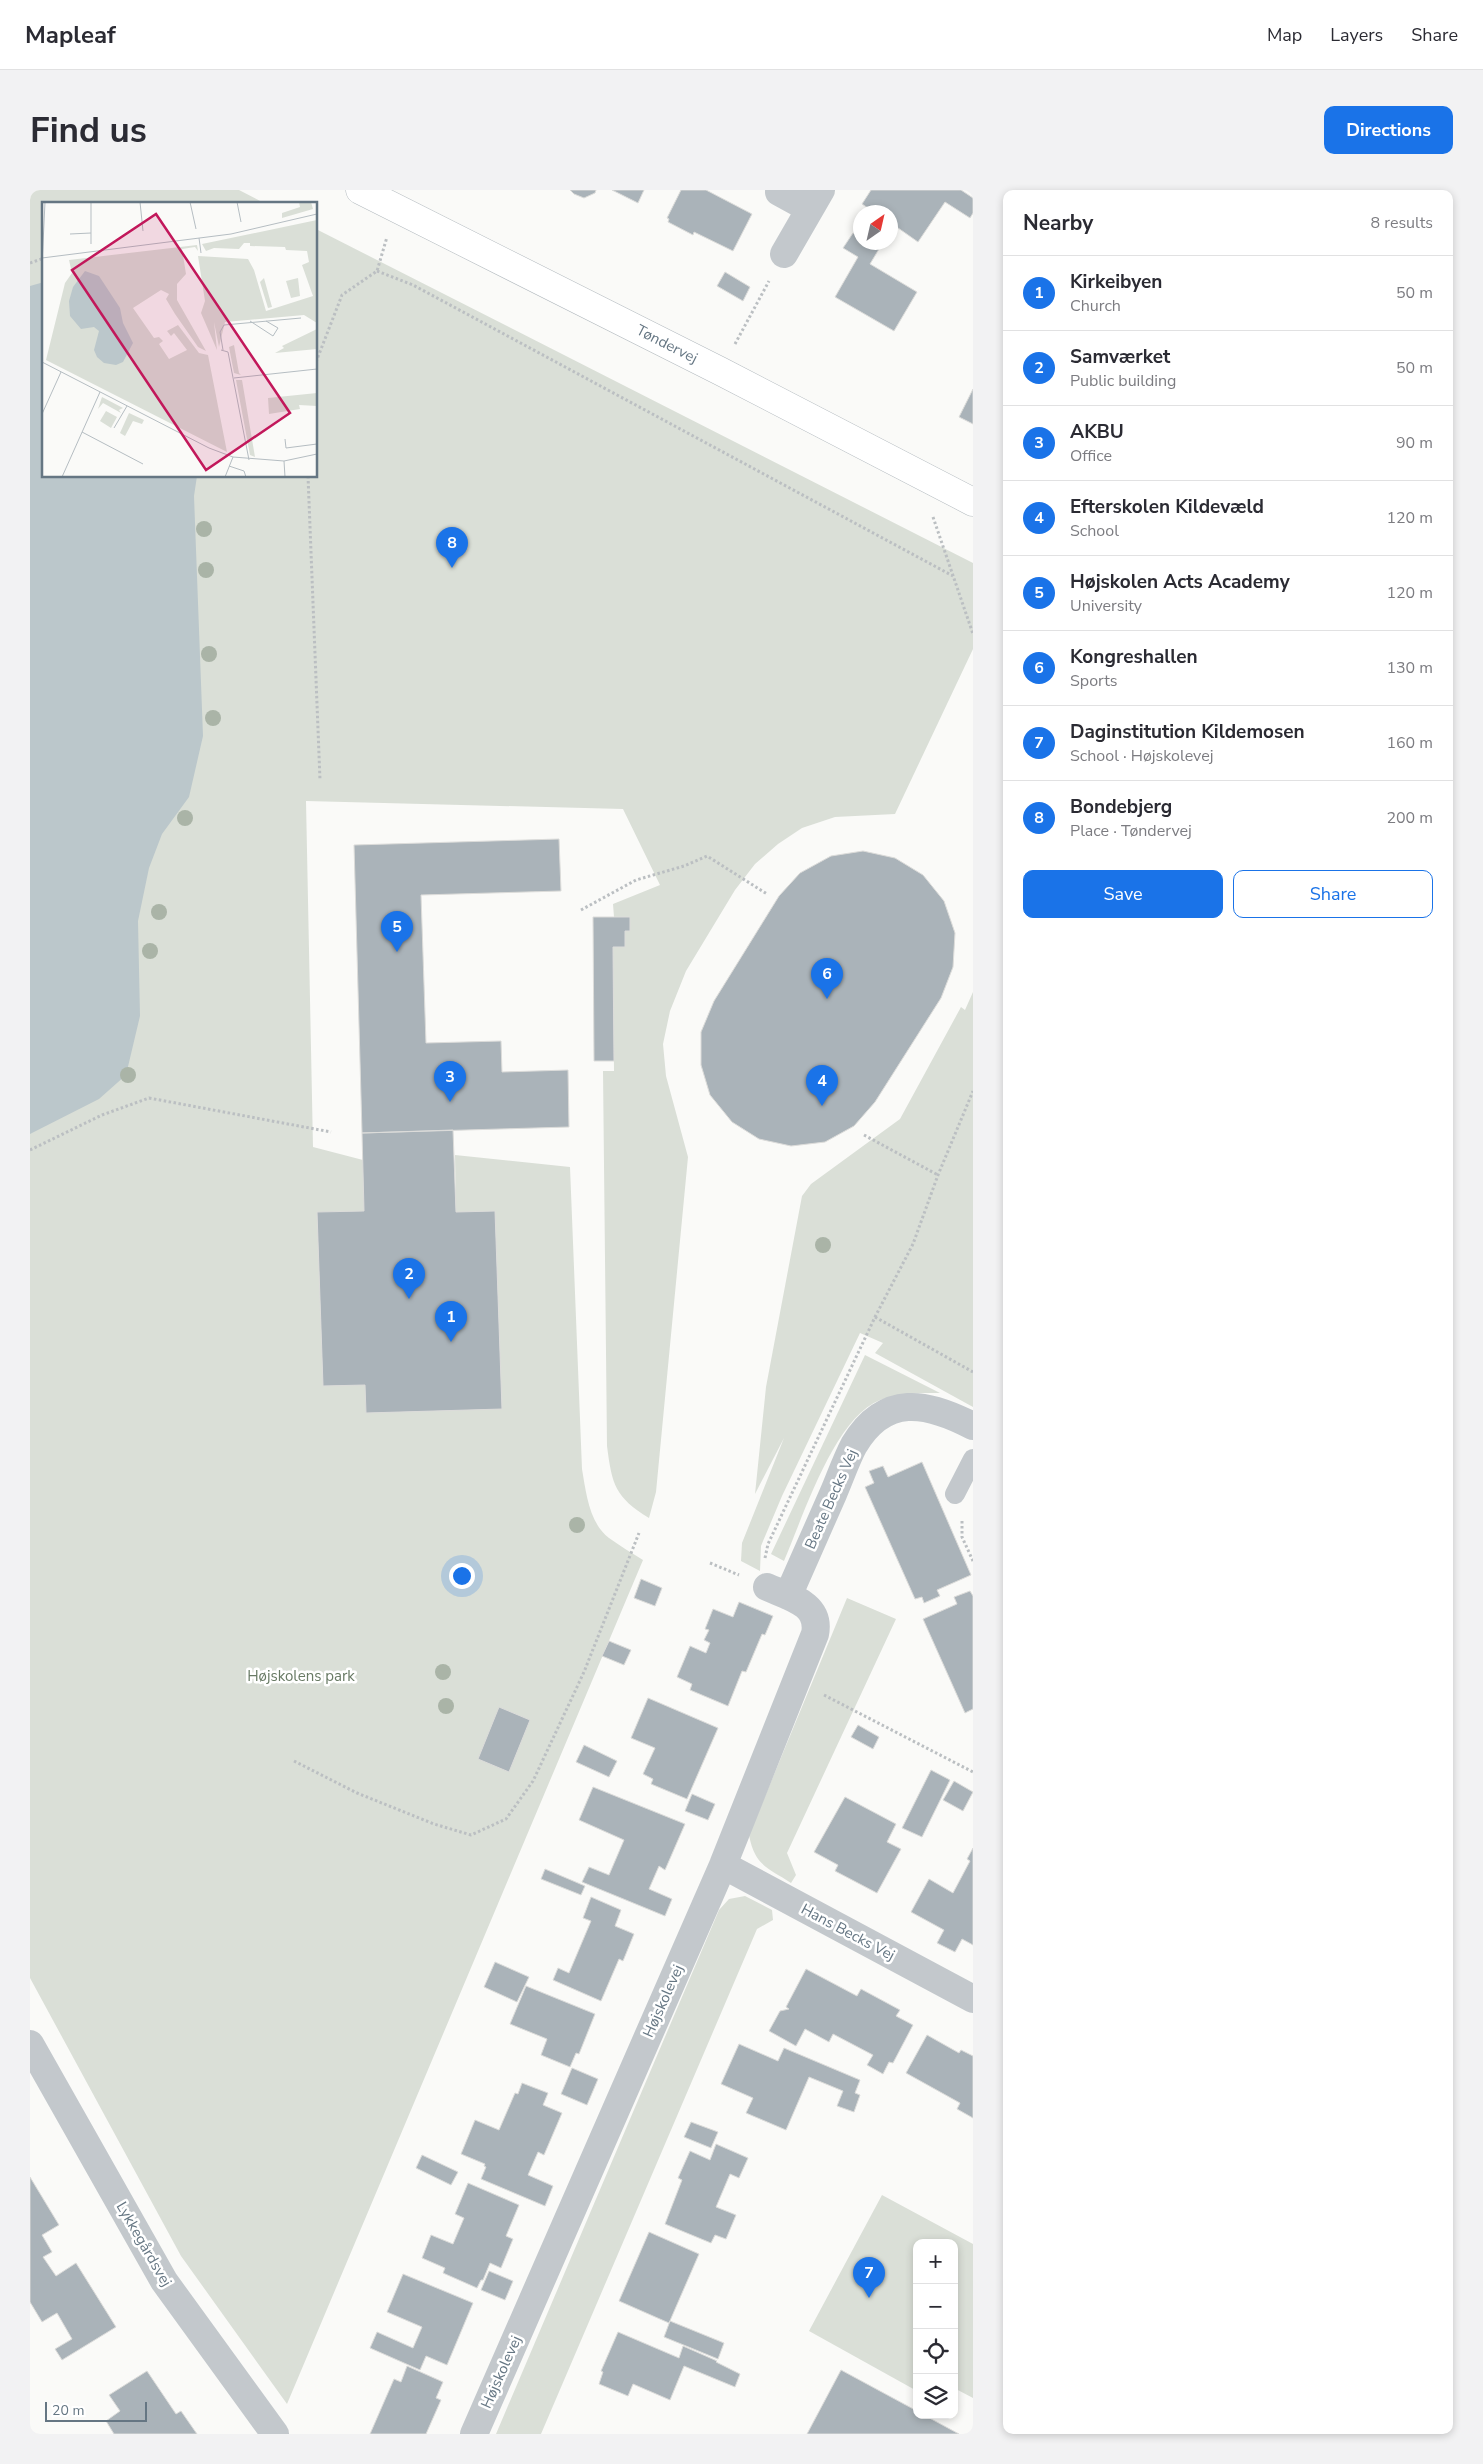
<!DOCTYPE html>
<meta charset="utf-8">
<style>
:root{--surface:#fff;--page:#f2f2f3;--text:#2b2b33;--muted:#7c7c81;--line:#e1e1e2;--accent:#1a73e8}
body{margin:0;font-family:"Nunito Sans",sans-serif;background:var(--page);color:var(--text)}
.controls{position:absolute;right:15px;bottom:15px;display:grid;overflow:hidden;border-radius:10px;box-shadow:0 2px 8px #0003}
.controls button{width:45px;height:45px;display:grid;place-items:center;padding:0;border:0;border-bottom:1px solid var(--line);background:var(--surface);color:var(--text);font:25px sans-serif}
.compass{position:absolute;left:823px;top:15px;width:45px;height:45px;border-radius:50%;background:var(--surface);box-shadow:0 2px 8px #0003;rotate:34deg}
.scale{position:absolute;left:15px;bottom:12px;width:102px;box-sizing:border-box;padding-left:5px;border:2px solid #657683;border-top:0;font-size:14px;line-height:18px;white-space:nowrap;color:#657683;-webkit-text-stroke:4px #fff;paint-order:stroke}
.you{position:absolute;left:431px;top:1385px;width:18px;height:18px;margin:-12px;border:4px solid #fff;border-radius:50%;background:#1a73e8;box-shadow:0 0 0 8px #1a73e833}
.badge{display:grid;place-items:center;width:32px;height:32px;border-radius:50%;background:var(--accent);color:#fff;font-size:16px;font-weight:700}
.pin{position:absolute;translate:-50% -41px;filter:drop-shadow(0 1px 2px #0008)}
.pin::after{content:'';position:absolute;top:26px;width:18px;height:15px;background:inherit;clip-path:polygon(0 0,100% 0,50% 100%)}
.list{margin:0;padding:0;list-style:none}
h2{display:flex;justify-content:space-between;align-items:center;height:65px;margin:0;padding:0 20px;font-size:21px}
h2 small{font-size:16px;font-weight:400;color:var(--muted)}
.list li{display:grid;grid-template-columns:32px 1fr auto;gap:15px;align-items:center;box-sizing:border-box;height:75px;padding:0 20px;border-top:1px solid var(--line)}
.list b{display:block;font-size:19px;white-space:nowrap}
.list p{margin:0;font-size:16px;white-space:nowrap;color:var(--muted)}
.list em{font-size:16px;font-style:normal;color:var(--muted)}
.actions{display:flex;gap:10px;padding:15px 20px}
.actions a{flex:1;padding:11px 0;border:1px solid var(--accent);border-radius:10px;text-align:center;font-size:18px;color:var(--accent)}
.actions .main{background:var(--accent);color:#fff}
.icon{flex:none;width:28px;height:28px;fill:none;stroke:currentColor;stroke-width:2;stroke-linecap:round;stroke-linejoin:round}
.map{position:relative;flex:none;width:943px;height:2244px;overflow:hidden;border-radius:10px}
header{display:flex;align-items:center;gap:30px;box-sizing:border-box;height:70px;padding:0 25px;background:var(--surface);border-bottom:1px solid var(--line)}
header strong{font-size:24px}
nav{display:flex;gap:28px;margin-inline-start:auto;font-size:18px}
.intro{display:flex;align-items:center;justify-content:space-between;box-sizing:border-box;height:120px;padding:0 30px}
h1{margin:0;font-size:35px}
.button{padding:12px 22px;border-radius:10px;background:var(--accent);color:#fff;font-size:18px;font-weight:700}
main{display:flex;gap:30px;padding:0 30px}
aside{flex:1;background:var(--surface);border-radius:10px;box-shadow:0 2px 8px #0003}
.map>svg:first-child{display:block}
.green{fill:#dadfd7}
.water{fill:#bbc7cb}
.building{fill:#aab3b9;stroke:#dcdcda}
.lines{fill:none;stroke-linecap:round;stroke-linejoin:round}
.secondary-casing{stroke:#b3babf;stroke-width:29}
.path{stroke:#bbbfc2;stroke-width:3;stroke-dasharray:2.5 2.5;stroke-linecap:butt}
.lane{stroke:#c3c8cc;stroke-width:20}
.street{stroke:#c3c8cc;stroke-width:28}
.secondary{stroke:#fff;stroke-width:28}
.tree{fill:#aab4a7}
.labels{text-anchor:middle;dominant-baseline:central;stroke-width:5;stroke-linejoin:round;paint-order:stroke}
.street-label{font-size:15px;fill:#657683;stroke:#fff}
.park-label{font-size:15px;fill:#687a64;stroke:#fff}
.inset-road{fill:none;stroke:#b5bdc2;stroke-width:1}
.view{fill:#c2185b;fill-opacity:0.15;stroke:#c2185b;stroke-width:2.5}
.inset-edge{fill:none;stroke:#657683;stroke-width:2.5}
</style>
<header>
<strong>Mapleaf</strong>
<nav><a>Map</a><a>Layers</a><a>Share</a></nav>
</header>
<div class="intro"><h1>Find us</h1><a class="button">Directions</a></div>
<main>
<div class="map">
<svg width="943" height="2244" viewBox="0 0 943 2244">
<rect width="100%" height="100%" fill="#fafaf8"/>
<path class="green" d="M0,0H209L236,14H14V286H286V39L943,373V459L865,624L805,627L772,638L748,654L725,674L705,700L656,781L640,821L633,854L636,886L658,967L626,1302L619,1328C585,1307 582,1295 577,1256L573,881H584L583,757H595V741H600V727H584L583,714L630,695L593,619L276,611L283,957L333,970L334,1021L287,1023L293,1196L335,1195L337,1223L472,1219L465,1021L426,1022L425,965L540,977L552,1279C556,1302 559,1333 579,1348C590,1356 602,1363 613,1370L257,2214L151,2066L0,1788Z
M943,802V1217L845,1163L853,1153L830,1143L752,1306L731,1356L730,1381L711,1371L712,1353L754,1248L725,1304L736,1197L772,1006L781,994L870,929L931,817L935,820Z
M835,1165L910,1203C889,1203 870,1203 850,1210C804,1228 773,1327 754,1371L741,1364Z
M817,1408L866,1429L757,1663L766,1685L761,1693C737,1677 725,1676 719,1645Z
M715,1706L742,1720L743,1730L727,1739L511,2244H466L689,1720L699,1709Z
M852,2005L943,2054V2208L924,2198V2053H887V2201L779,2141Z"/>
<path class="water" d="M14,92V286H167L164,306L173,546L159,607L132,644L119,678L108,731L110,826L96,885L69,909L0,944V96Z"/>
<path class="building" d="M540,0H566L565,3L554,8L544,4Z
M582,0H614L608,13Z
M651,0H676L722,24L703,61L664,42L663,45L638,32L639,29L637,28Z
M841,0H931L943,8V23L940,28L915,12L888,52L861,33V22H844L832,14Z
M823,43L831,47V52H839L849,59L840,74L887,102L864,141L805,107L828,67L813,58Z
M695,82L720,97L713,111L687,96Z
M943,199V234L929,227Z
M529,649L531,701L391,705L396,853L471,851L472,882L538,880L539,937L332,943L324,655Z
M833,661L865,668L893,685L914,711L925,743L923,777L911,808L845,912L824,936L795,952L761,956L729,949L702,932L680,905L671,875V842L684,811L749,706L770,683L801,666Z
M563,727H600V741H595V757H583L584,871H564Z
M423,940L426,1022L465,1021L472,1219L336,1223L335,1195L293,1196L287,1022L334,1021L332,943Z
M892,1272L941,1385L907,1400L910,1406L894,1413L892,1407L885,1409L835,1297L844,1293L839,1281L853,1276L858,1287Z
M611,1389L632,1398L625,1416L604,1408Z
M940,1401L943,1406V1519L935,1523L893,1429L927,1414L924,1407Z
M709,1412L743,1426L735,1445L732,1444L716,1482L712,1481L698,1516L660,1500L662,1494L647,1487L660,1456L676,1463L680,1453L674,1450L679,1440L675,1439L683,1419L703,1427Z
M579,1451L601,1460L594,1475L572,1466Z
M618,1508L688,1538L657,1609L621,1594L623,1589L613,1584L625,1558L601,1548Z
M469,1517L500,1530L479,1582L448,1569Z
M828,1535L849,1547L843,1559L821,1547Z
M554,1555L587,1571L579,1587L546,1572Z
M901,1580L920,1590L892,1647L872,1638Z
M924,1591L943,1602L933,1621L913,1610Z
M563,1597L655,1634L635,1680L629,1676L619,1699L642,1709L635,1726L552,1692L559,1677L579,1685L594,1650L549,1630Z
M662,1604L685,1614L678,1630L655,1621Z
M815,1607L866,1634L857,1652L871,1659L847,1703L805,1681L808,1675L784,1662Z
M943,1658V1755L932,1749L925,1762L907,1753L914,1740L881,1722L899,1689L923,1703L940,1671L937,1669Z
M515,1679L555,1696L551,1705L511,1689Z
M561,1707L591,1720L585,1736L604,1744L593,1771L589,1769L571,1811L523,1790L528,1778L539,1783L561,1731L553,1728Z
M465,1772L499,1787L487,1812L454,1797Z
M776,1779L827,1806L831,1799L870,1820L866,1826L883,1835L863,1873L859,1872L853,1884L837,1875L843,1865L803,1844L799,1852L775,1839L766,1856L739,1841L750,1821L759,1819L756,1817Z
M496,1796L565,1824L549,1864L546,1863L540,1877L511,1865L517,1849L480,1834Z
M897,1845L929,1863L931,1860L943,1866V1928L927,1919L930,1913L876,1883Z
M709,1854L748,1871L754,1858L830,1890L825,1903L830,1905L824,1922L807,1916L813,1901L779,1887L756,1940L716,1923L723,1908L691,1894Z
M542,1878L568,1889L557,1915L531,1904Z
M492,1893L518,1903L513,1915L532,1923L514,1965L508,1962L498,1985L523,1996L515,2016L451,1989L456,1977L454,1976L455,1974L431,1964L445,1930L469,1940L485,1903L488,1904Z
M661,1932L688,1942L681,1958L654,1947Z
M686,1954L718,1968L709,1988L700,1984L686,2017L706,2025L696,2049L685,2045L681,2053L635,2034L652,1990L648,1988L660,1961L680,1970Z
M392,1965L428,1982L421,1995L386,1978Z
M0,1987L29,2035L12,2045L22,2062L13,2067L26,2086L46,2073L86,2137L32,2170L25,2159L42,2149L27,2123L12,2132L0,2112Z
M438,1993L489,2015L476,2046L483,2049L471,2078L460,2073L453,2090H451L447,2098L413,2083L415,2078L392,2068L401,2045L423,2054L434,2028L425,2024Z
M619,2042L669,2064L639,2133L589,2111Z
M459,2081L483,2091L475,2110L451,2100Z
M373,2084L443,2113L417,2175L396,2166L390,2180L340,2158L347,2142L383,2158L392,2137L357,2122Z
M640,2131L694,2153L688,2169L634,2147Z
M588,2142L649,2168L653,2156L687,2171L686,2172L710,2184L705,2197L654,2176L640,2210L603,2194L598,2206L569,2194L573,2182L571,2181Z
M377,2176L413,2192L406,2208L411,2210L396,2244H340L364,2189L371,2192Z
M811,2180L887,2221V2225H894L929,2244H777Z
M117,2181L146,2224L151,2221L167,2244H84L76,2231L90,2221L79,2205Z"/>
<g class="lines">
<g class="secondary-casing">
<path id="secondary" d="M330,0L690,181L943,312"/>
</g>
<path class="path" d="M0,73L14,68
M347,81L383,95L923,386
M705,154L739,91
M286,172L312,105L347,81L357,47
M278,286L290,590
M903,327L943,444
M551,720L606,690L654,676L677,666L737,704
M834,945L908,985
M0,960L72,925L119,908L301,942
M845,1127L943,1182
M932,1331V1347L943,1371
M735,1368L738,1354L845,1127L883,1054L908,985L943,901
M680,1373L709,1385
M794,1505L943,1582
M264,1571L327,1603L404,1634L441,1645L476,1629L503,1591L554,1482L609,1343"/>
<path class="lane" d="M925,1304L943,1269"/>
<path class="street" d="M749,2L780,19
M754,64L791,0
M758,1406C773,1372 788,1338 803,1304C810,1288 816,1270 824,1255C855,1203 897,1212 943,1236
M693,1675L943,1809
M0,1854L134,2091L245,2244
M444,2244L693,1675L785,1444C791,1414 760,1407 737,1397"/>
<use href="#secondary" class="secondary"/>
</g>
<g class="tree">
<circle cx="174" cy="339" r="8"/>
<circle cx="176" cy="380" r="8"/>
<circle cx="179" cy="464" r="8"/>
<circle cx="183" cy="528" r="8"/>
<circle cx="155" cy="628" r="8"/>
<circle cx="129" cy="722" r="8"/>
<circle cx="120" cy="761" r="8"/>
<circle cx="98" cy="885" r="8"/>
<circle cx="793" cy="1055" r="8"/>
<circle cx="547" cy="1335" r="8"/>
<circle cx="413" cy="1482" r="8"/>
<circle cx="416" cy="1516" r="8"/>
</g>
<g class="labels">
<g class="street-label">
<text transform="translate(637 154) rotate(27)">Tøndervej</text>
<text transform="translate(801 1309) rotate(-66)">Beate Becks Vej</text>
<text transform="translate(818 1742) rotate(28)">Hans Becks Vej</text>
<text transform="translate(633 1811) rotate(-66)">Højskolevej</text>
<text transform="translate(114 2054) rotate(60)">Lykkegårdsvej</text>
<text transform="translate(471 2182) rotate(-66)">Højskolevej</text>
</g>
<g class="park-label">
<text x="271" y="1486">Højskolens park</text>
</g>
</g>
<g transform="translate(12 12)">
<rect width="275" height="275" fill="#fafaf8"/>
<path d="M257,0H269L271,7L240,16V11L258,5ZM275,18V121L262,113L183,120L177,145L172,120L175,148L159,111L163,99L156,54L206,57L212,68L224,109L271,94L260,63L267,60L265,49L244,48L243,45L208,44V41H202L197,47L172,46L164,49L160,42ZM155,43L156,49L153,45L140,47L144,72L135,82V98L164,149L156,145L133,112L124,97L127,92L119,88L91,106L112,136L117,135L121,139L117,142L127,157L145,148L132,131L129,134L125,129L136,123L157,151L166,153L185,250L4,158L23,81L30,71L27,58ZM222,76L230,105L226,106L218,80ZM256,76L258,94L249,96L244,79ZM275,127V147L233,151L242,146L240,144ZM192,143L197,171L199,173L192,171L187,145ZM194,178H200L213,255L208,253ZM275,191V204L257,203L258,207L227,212L226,196ZM60,195L81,206L77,208L79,211L61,201L56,207ZM64,209L75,215L69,226L58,219ZM87,211L102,218L100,222L91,219L83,234L78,231Z" fill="#dadfd7"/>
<path d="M43,69L57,74L78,106L81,121L91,141L81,160L74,163L62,161L55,155L52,148L57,129L52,125L39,127L28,114L27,99L31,85Z" fill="#bbc7cb"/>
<path class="inset-road" d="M49,0V42M98,0L101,29M148,0L154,27M195,0L199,20M28,32L49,31M157,36L159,51M0,56L189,32L275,12M0,63L3,0M208,119L231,134L236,126L224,119M179,148L186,150L207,258M181,148L178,130L182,123L259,116M0,160L167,246L191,255L242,259L275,252M192,176L275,167M0,212L19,170M72,226L85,204M40,230L101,262M243,237L244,246L275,242M242,259L243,275M187,264L202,269L204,275M20,275L58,190M183,275L191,255"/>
<path class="view" d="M114,12L248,211L164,268L30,68Z"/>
<rect width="275" height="275" class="inset-edge"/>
</g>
</svg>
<div class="controls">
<button>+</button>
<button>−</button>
<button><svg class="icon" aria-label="locate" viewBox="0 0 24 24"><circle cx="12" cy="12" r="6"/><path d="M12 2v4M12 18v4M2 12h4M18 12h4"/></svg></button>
<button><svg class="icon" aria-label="layers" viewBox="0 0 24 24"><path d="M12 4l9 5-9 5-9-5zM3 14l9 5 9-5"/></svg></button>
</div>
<svg class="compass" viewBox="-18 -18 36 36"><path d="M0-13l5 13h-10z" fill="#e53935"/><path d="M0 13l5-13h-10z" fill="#7c7c81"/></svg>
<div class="scale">20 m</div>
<div class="you"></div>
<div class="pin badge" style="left:421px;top:1152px">1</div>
<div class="pin badge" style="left:379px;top:1109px">2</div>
<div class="pin badge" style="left:420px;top:912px">3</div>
<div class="pin badge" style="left:792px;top:916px">4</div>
<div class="pin badge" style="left:367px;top:762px">5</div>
<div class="pin badge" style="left:797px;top:809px">6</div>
<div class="pin badge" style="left:839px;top:2108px">7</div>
<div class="pin badge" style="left:422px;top:378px">8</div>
</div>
<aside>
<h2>Nearby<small>8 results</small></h2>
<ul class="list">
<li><span class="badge">1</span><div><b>Kirkeibyen</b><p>Church</p></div><em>50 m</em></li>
<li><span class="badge">2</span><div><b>Samværket</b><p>Public building</p></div><em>50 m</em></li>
<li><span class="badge">3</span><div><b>AKBU</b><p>Office</p></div><em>90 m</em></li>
<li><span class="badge">4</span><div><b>Efterskolen Kildevæld</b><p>School</p></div><em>120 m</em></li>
<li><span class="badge">5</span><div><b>Højskolen Acts Academy</b><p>University</p></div><em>120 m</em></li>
<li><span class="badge">6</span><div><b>Kongreshallen</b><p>Sports</p></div><em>130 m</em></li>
<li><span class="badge">7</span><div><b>Daginstitution Kildemosen</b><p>School · Højskolevej</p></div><em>160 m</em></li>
<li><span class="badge">8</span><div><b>Bondebjerg</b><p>Place · Tøndervej</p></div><em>200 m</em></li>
</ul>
<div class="actions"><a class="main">Save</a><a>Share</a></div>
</aside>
</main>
